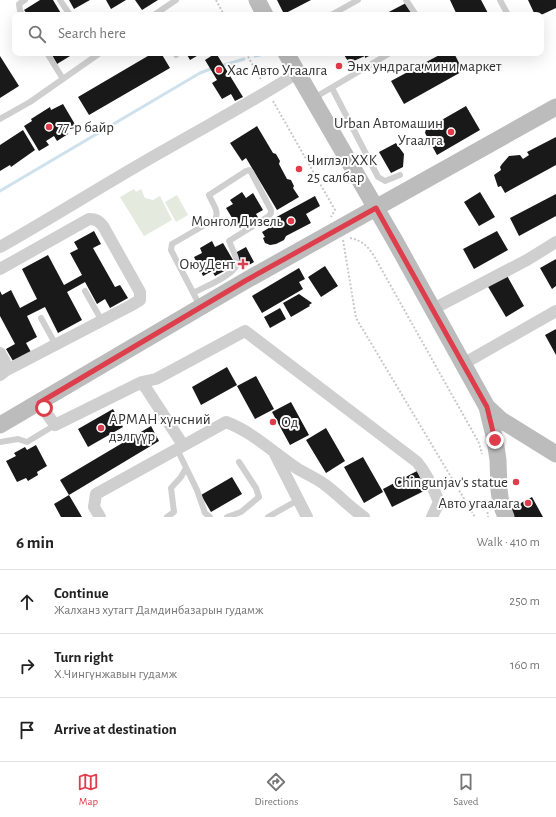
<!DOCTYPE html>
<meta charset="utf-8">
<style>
:root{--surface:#fff;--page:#f6f6f6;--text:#222;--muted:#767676;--line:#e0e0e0;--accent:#de3e4c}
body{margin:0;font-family:"Alegreya Sans",sans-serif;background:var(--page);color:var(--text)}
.stop{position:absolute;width:12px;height:12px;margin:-9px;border:3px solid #de3e4c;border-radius:50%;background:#fff}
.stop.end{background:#de3e4c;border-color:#fff;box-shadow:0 1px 4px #0008}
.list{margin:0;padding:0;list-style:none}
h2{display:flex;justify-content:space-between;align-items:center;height:52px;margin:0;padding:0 16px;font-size:17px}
h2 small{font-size:13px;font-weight:400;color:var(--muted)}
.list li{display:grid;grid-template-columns:26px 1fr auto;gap:12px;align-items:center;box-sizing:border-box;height:64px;padding:0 16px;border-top:1px solid var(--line)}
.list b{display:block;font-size:15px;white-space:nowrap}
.list p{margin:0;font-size:13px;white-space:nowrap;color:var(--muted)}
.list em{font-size:13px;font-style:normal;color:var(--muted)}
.icon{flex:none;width:22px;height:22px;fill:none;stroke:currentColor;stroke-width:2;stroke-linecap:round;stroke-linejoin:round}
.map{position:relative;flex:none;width:556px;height:517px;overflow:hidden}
.search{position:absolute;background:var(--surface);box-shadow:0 4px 16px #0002;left:12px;right:12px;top:12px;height:44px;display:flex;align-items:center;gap:10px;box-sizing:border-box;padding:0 14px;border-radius:8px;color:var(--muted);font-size:15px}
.sheet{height:244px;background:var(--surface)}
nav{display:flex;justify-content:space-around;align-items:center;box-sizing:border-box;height:56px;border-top:1px solid var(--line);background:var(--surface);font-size:11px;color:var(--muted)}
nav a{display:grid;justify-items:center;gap:2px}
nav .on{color:var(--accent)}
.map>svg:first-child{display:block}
.green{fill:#e5eade}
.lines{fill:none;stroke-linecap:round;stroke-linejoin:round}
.stream{stroke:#cee1ec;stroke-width:3}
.building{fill:#191919}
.path{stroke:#c9c9c9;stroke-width:2;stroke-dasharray:2 2;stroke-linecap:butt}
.lane{stroke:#cfcfcf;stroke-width:6}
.street{stroke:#cfcfcf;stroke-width:12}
.secondary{stroke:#bcbcbc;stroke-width:17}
.route{stroke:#de3e4c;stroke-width:5}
.poi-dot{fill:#de3e4c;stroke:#fff;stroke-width:1.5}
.labels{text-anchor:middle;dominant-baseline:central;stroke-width:4;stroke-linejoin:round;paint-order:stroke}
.poi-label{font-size:15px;fill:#323232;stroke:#fff;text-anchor:start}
</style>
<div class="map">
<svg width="556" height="517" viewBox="0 0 556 517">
<rect width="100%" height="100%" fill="#fff"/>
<path class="green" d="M134,189L136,192L141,189L145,198L153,200L160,196L172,220L144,236L120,197Z
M177,195L188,215L176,222L165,202Z"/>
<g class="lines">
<path class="stream" d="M255,56L260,55
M221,66L244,59
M0,191L200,73L213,68"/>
</g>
<path class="building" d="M40,0H53L62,15H28L24,10Z
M69,0H90L74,9Z
M106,0H126L111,9Z
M135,0H158L142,10Z
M277,0H311L284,14Z
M450,0H481L489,15H457Z
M528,0H556V8L541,15H535Z
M406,3L413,15H383Z
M51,53H75L57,64Z
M153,53H161L170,68L89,115L78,97Z
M186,53H202L190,60Z
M216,53L243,97L235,101L231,94L222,99L212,83L217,80L205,60Z
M343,53H375L365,58V56L349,63Z
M443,53H454L463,71L404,104L391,81Z
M0,56L19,86L0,98Z
M63,104L76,126L66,131L68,134L57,141L54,136L46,141L49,145L39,151L24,126L32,121L31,119L50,107L51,110Z
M466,106L480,130L437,155L425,133L426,129Z
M257,126L273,153L276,154L280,161L279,164L287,179L291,180L294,186L293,188L299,197L277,210L246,158L242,161L230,143Z
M23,130L35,150L11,167L10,165L0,171V145Z
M556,137V165L505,193L501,186L498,187L494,175L501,170L500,167L502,164L509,156L520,155L523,159L529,155L527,152Z
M396,143L404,154L403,167L391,173L379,152Z
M242,192L246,198L253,193L263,210L256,214L259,219L247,226L244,222L237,226L226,208L233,204L230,200Z
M480,192L495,217L479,226L464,202Z
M556,194V216L519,236L510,218Z
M315,196L320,206L306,214L311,223L286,236L284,240L276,244L270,245L265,243L263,238L265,237L262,232L274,225L271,220Z
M94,231L101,244L93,248L115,287L120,285L128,298L110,308L105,299L97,304L85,282L67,292L82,320L58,333L45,307L27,316L37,337L26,343L31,352L13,361L6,349L15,344L0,316V291L2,295L11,290L20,308L37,299L22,269L48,255L64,285L82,275L70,253L78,249L74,242Z
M497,231L508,250L474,269L463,249Z
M212,241L215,247L223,243L233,260L225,264L228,269L215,276L212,271L203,276L194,257L202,253L200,248Z
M246,247L254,262L244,268L235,253Z
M556,259V286L552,289L540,268Z
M325,266L338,286L321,297L308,277Z
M299,268L305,279L299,282L303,289L262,313L252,296Z
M506,274L524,306L506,317L487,285Z
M299,294L312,303L309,305L310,306L291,317L283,303Z
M280,308L286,319L270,328L264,317Z
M556,329V355L545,335Z
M227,367L237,385L201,405L192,387Z
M256,376L274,409L255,419L237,386Z
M291,402L309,435L290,445L272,412Z
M113,409L123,427L88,447L78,429Z
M151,426L159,441L69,495L60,480Z
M326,428L345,461L326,473L306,440Z
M36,445L47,466L37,472L38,475L28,481L26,478L17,482L6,461L16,456L14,453L25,447L27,450Z
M363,457L383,492L364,503L344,467Z
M417,471L426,490L392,507L383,489Z
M232,477L242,494L211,512L201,495Z
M69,495L82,517H61L54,504Z
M532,497L543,517H512L508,510Z"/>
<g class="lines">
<path class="path" d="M216,0L224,15
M246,53L262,81
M273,101L335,210L331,217
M350,238C361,240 368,246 374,256L479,443L482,454
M343,240L356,318L475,517
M487,508L488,517"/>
<path class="lane" d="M60,0L70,15
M406,0L416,15
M500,0L508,15
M23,15L20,11L19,4L25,0
M154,15L176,0
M331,15L358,0
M47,53L63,79
M175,53L176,55
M332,88L378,177L385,181L400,175
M314,98L390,53
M0,119L30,102L100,53
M85,291L102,321
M193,293C202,288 235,275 237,264C238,260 231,246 229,241L269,216L271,213V210L251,172L249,170L246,171L209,195C212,203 220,212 215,219L172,244L171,250L200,306
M41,318L56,345
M0,442L18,439L27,442L55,425
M177,449L197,490L205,513L210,517
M167,517L174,512L171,488L181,477L186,468
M227,517L241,512L259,497L256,488L239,462
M268,517L298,500"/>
<path class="street" d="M0,247C55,216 108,182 163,151C208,125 254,101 297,73
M0,269L89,219C96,219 99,221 103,226L140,292V300L130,306L5,371L0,375
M433,309L527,260L556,242
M0,353L5,362V371
M463,364L556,311
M142,382L183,445
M39,403L55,425L142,382L156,379L245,331L417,462C427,474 433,487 439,502L432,517
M275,454L307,517
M100,517L94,507L96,494L226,422C253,432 274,453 298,469C306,474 316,478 324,484C338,494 350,508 364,517"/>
<path class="secondary" d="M257,0L265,15
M286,53L395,241L487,407L495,440L498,460L499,490L501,504L506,517
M487,407L501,420L556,454
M0,425L245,281L556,107"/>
</g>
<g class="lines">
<path class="route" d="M44,408L39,403L245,281L376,208L487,407L495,440"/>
</g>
<g class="poi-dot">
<circle cx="339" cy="66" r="4"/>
<circle cx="219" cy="70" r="4"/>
<circle cx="49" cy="127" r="4"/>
<circle cx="451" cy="132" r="4"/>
<circle cx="299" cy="169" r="4"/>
<circle cx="291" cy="221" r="4"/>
<path d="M241 258h4v4h4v4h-4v4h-4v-4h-4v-4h4z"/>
<circle cx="273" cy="422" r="4"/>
<circle cx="101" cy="428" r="4"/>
<circle cx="516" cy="482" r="4"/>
<circle cx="528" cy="503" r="4"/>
</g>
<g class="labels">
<g class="poi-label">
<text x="347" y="66">Энх ундрага мини маркет</text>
<text x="227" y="70">Хас Авто Угаалга</text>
<text x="443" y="123" text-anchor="end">Urban Автомашин<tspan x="443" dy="17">Угаалга</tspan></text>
<text x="57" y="127">77-р байр</text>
<text x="307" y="160">Чиглэл ХХК<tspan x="307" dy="17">25 салбар</tspan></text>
<text x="283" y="221" text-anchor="end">Монгол Дизель</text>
<text x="235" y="264" text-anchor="end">ОюуДент</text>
<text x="109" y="419">АРМАН хүнсний<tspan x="109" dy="17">дэлгүүр</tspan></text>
<text x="281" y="422">Од</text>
<text x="508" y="482" text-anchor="end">Chingunjav's statue</text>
<text x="520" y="503" text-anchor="end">Авто угаалага</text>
</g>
</g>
</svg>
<div class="stop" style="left:44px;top:408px"></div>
<div class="stop end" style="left:495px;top:440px"></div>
<div class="search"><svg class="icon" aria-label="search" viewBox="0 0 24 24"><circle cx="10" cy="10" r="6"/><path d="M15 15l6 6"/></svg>Search here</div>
</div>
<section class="sheet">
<h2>6 min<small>Walk · 410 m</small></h2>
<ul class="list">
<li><svg class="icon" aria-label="ahead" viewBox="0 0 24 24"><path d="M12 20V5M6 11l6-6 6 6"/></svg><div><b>Continue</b><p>Жалханз хутагт Дамдинбазарын гудамж</p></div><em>250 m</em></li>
<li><svg class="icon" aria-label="right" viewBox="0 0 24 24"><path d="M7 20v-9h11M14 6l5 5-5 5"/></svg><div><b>Turn right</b><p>Х.Чингүнжавын гудамж</p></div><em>160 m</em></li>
<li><svg class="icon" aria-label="arrive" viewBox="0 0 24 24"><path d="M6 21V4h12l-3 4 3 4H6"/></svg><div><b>Arrive at destination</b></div></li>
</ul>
</section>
<nav>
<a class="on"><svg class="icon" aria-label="map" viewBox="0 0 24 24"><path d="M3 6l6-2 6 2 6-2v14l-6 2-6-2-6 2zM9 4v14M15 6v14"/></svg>Map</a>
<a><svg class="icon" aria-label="directions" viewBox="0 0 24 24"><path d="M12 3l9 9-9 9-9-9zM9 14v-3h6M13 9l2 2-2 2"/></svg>Directions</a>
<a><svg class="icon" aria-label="saved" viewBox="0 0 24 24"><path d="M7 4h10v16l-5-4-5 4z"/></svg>Saved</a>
</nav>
